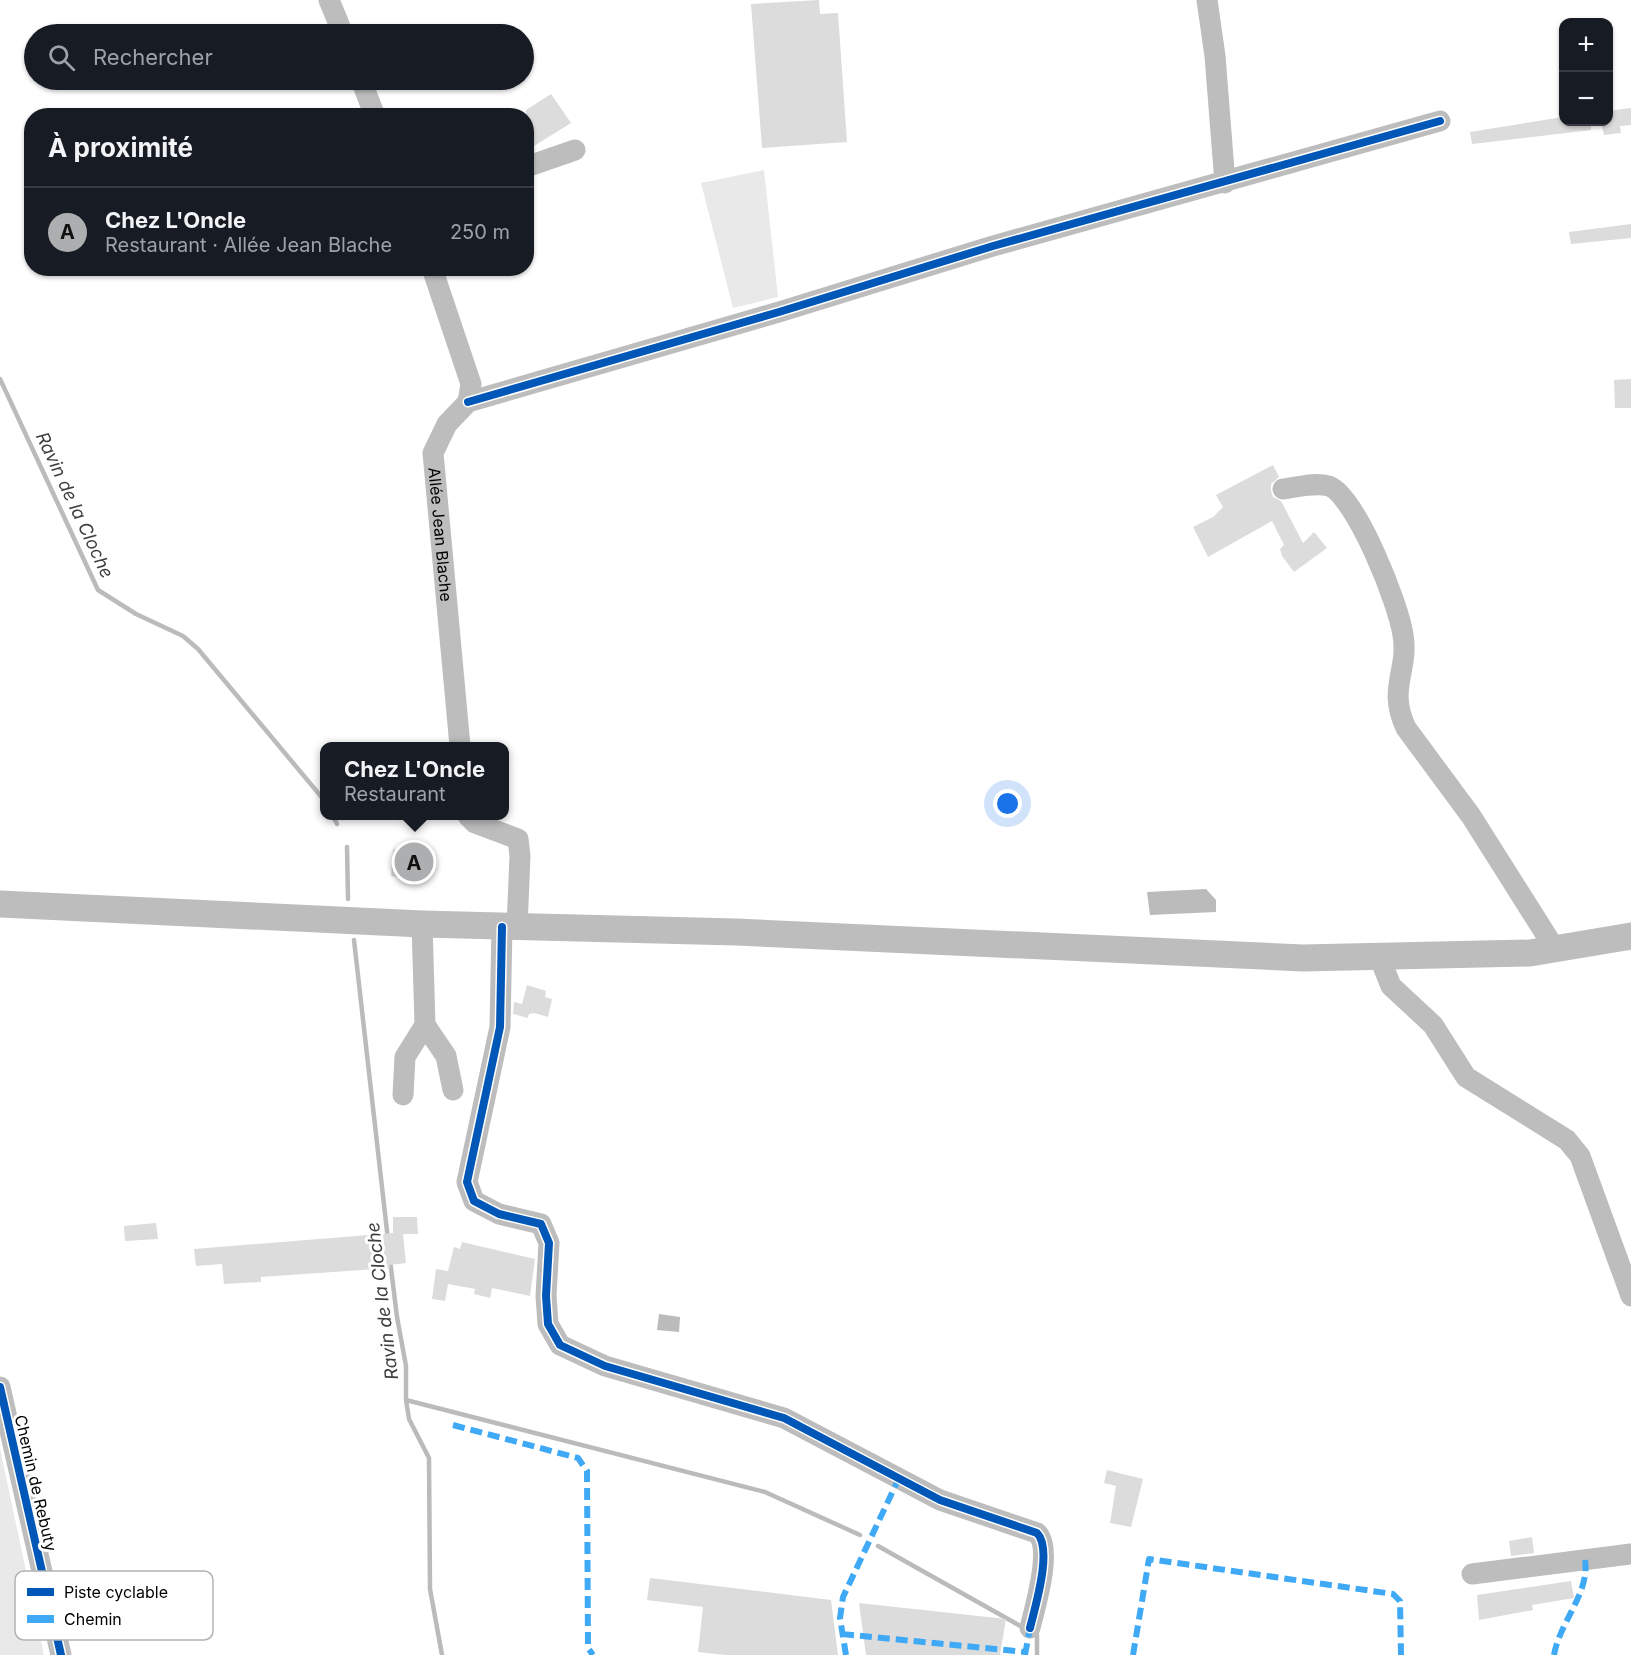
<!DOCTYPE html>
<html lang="fr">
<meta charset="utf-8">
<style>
:root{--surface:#171b24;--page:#242831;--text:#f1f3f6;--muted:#9ea1a6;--line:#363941;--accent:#adaeaf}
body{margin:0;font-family:Inter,sans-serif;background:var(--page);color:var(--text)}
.controls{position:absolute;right:18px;top:18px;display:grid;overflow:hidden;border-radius:12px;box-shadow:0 2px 4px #0004}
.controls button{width:54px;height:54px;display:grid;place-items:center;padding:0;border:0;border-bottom:2px solid var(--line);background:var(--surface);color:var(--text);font:30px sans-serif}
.you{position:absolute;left:1008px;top:804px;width:21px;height:21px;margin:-15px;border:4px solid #fff;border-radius:50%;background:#1a73e8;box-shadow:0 0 0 9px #1a73e833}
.badge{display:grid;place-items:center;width:39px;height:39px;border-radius:50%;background:var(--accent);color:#111;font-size:20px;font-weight:700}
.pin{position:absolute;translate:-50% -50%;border:3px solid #fff;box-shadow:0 2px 6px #0006}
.popup{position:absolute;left:320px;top:742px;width:189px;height:78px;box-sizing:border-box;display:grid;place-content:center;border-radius:12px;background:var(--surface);filter:drop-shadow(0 2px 4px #0005);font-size:20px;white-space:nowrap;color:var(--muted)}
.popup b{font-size:22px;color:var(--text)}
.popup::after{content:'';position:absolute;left:50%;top:100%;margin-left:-12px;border:12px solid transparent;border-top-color:var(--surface)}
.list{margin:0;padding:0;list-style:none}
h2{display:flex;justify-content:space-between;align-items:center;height:78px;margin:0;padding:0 24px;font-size:26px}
h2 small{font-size:20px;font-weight:400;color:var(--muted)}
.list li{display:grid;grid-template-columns:39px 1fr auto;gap:18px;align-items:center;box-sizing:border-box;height:90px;padding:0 24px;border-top:2px solid var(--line)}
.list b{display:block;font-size:22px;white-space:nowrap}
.list p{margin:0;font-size:20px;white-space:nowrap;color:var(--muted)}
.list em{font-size:20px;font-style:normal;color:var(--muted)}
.icon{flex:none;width:33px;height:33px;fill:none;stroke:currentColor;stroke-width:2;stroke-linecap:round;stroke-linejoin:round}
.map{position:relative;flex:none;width:1631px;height:1655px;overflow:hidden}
.search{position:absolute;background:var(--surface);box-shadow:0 2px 4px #0004;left:24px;top:24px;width:510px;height:66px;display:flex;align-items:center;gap:15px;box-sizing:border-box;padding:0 21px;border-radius:33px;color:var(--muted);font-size:22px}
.panel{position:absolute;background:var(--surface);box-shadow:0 2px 4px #0004;left:24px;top:108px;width:510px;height:168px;border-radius:24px}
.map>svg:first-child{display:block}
.green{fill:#e9e9e9}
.water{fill:#bbb}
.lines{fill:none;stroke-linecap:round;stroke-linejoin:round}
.stream{stroke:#bbb;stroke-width:4.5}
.building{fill:#dcdcdc}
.minor{stroke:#bdbdbd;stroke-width:21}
.major{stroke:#bdbdbd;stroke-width:27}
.quiet{stroke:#3fa9f5;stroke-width:6;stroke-dasharray:12 6;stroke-linecap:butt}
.cycleway-casing{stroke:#fff;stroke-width:11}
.cycleway{stroke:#0057b8;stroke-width:8}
.labels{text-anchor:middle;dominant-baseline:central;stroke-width:6;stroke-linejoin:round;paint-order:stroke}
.street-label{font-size:16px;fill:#000;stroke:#fff}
.water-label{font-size:18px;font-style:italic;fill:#3f3f3f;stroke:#fff}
.key{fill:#fff;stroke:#b2b2b2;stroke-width:1.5}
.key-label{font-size:16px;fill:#000}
</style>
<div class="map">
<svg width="1631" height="1655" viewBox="0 0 1631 1655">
<rect width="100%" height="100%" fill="#fff"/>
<path class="green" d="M764,170L778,297L733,308L701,183Z
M0,1449L44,1655H0Z"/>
<path class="water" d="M1206,889L1216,900V912L1150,915L1147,892Z
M659,1314L680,1317L679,1332L657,1330Z"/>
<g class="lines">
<path class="stream" d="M0,379L98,590L136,614L183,636L198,649L324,800
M333,816L337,824
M347,847L348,899
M354,940L388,1240
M390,1260L397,1317L406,1366V1400L409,1419L429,1458L430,1589L442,1655
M406,1400L765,1492L860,1535
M878,1546L1024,1628
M1037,1655V1635"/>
</g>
<path class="building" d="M819,0L820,14L838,13L847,142L762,148L751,4Z
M551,94L571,123L526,151V110Z
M1631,108V125L1620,126L1621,133L1604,135L1601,122H1608V111Z
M1563,117V122H1591V130L1472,144L1470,132Z
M1631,224V238L1571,244L1569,232Z
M1631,379V408H1615L1614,380Z
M1273,465L1279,477L1271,484V491L1273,497L1281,501L1303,543L1314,532L1327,548L1294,572L1282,556L1280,549L1284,545L1272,521L1208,557L1193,527L1213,517L1223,507L1216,495Z
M393,849L422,854L421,872L407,871L406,878L391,876Z
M527,985L546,991L545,997L552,999L548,1017L534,1013L529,1014L528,1018L513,1014L514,1002L522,1004Z
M393,1217H417L418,1234H403L406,1263L389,1265L390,1268L261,1277V1282L224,1284L222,1264L196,1266L194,1249L393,1233Z
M156,1223L158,1239L125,1241L124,1226Z
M462,1242L535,1259L530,1296L492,1288L490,1298L474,1294L475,1289L448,1284L445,1301L432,1299L436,1269L448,1271L454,1247L460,1249Z
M1107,1470L1143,1479L1131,1527L1110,1523L1116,1486L1104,1483Z
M1532,1537L1534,1553L1511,1556L1509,1541Z
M650,1578L831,1600L838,1655H726L698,1652L703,1607L647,1600Z
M1571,1581L1574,1598L1532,1605L1533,1610L1479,1620L1477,1595Z
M859,1603L1006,1619L1000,1655H866Z"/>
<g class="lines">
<g class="minor">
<path d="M329,0L343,34"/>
<path d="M1207,0L1215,56L1225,183"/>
<path d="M361,80L375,116"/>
<path d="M526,167L575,150"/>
<path id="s1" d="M432,268L471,384L468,402L447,424L433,453L460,746"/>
<path d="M468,402L779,312L993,246L1440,121"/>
<path d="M1283,489C1298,487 1315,482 1329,486C1356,496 1399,605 1403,635C1409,671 1387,688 1406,728L1471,816L1555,949"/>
<path d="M468,816L475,823L518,839L520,856L517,927"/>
<path d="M502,927L500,1027L467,1182L474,1201L499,1214L541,1224L549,1243L546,1296L548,1324L560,1345L605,1366L784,1418L940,1500L1037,1533C1053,1549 1035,1607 1030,1628"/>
<path d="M1379,956L1391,986L1433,1025L1466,1077L1567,1140L1580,1156L1631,1296"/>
<path d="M425,1025L446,1056L453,1090"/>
<path d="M403,1095L405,1057L425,1025L422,924"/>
<path d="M0,1387L61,1655"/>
<path d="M1472,1574L1631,1554"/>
</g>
<path class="major" d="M0,904L422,924L736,932L1303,958L1530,953L1631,936"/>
<path class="quiet" d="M453,1425L578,1458L587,1471L588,1648L593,1655
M842,1634L1025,1652
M846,1655L840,1618L843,1597L899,1478
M1025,1655L1030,1628
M1133,1655L1149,1559L1393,1594L1400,1601L1401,1655
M1554,1655C1560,1621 1590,1593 1585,1560"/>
<g class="cycleway-casing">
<path id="cycleway" d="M468,402L779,312L993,246L1440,121
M502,927L500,1027L467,1182L474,1201L499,1214L541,1224L549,1243L546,1296L548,1324L560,1345L605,1366L784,1418L940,1500L1037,1533C1053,1549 1035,1607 1030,1628
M0,1387L61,1655"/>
</g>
<use href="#cycleway" class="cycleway"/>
</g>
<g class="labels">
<g class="street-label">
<text stroke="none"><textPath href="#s1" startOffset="285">Allée Jean Blache</textPath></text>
<text transform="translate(36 1483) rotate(77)">Chemin de Rebuty</text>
</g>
<g class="water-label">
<text transform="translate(75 505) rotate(65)">Ravin de la Cloche</text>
<text transform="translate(382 1301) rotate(-97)">Ravin de la Cloche</text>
</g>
</g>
<rect x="15" y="1571" width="198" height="69" rx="9" class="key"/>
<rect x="27" y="1588" width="27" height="8" fill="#0057b8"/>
<rect x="27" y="1615" width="27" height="8" fill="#3fa9f5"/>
<g class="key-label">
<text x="64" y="1598">Piste cyclable</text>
<text x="64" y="1625">Chemin</text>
</g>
</svg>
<div class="controls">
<button>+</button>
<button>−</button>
</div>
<div class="you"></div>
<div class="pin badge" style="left:414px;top:862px">A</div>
<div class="popup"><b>Chez L'Oncle</b>Restaurant</div>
<div class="search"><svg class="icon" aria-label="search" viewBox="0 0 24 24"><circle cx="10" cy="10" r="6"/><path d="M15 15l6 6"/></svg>Rechercher</div>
<section class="panel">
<h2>À proximité<small></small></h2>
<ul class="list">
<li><span class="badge">A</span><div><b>Chez L'Oncle</b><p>Restaurant · Allée Jean Blache</p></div><em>250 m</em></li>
</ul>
</section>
</div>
